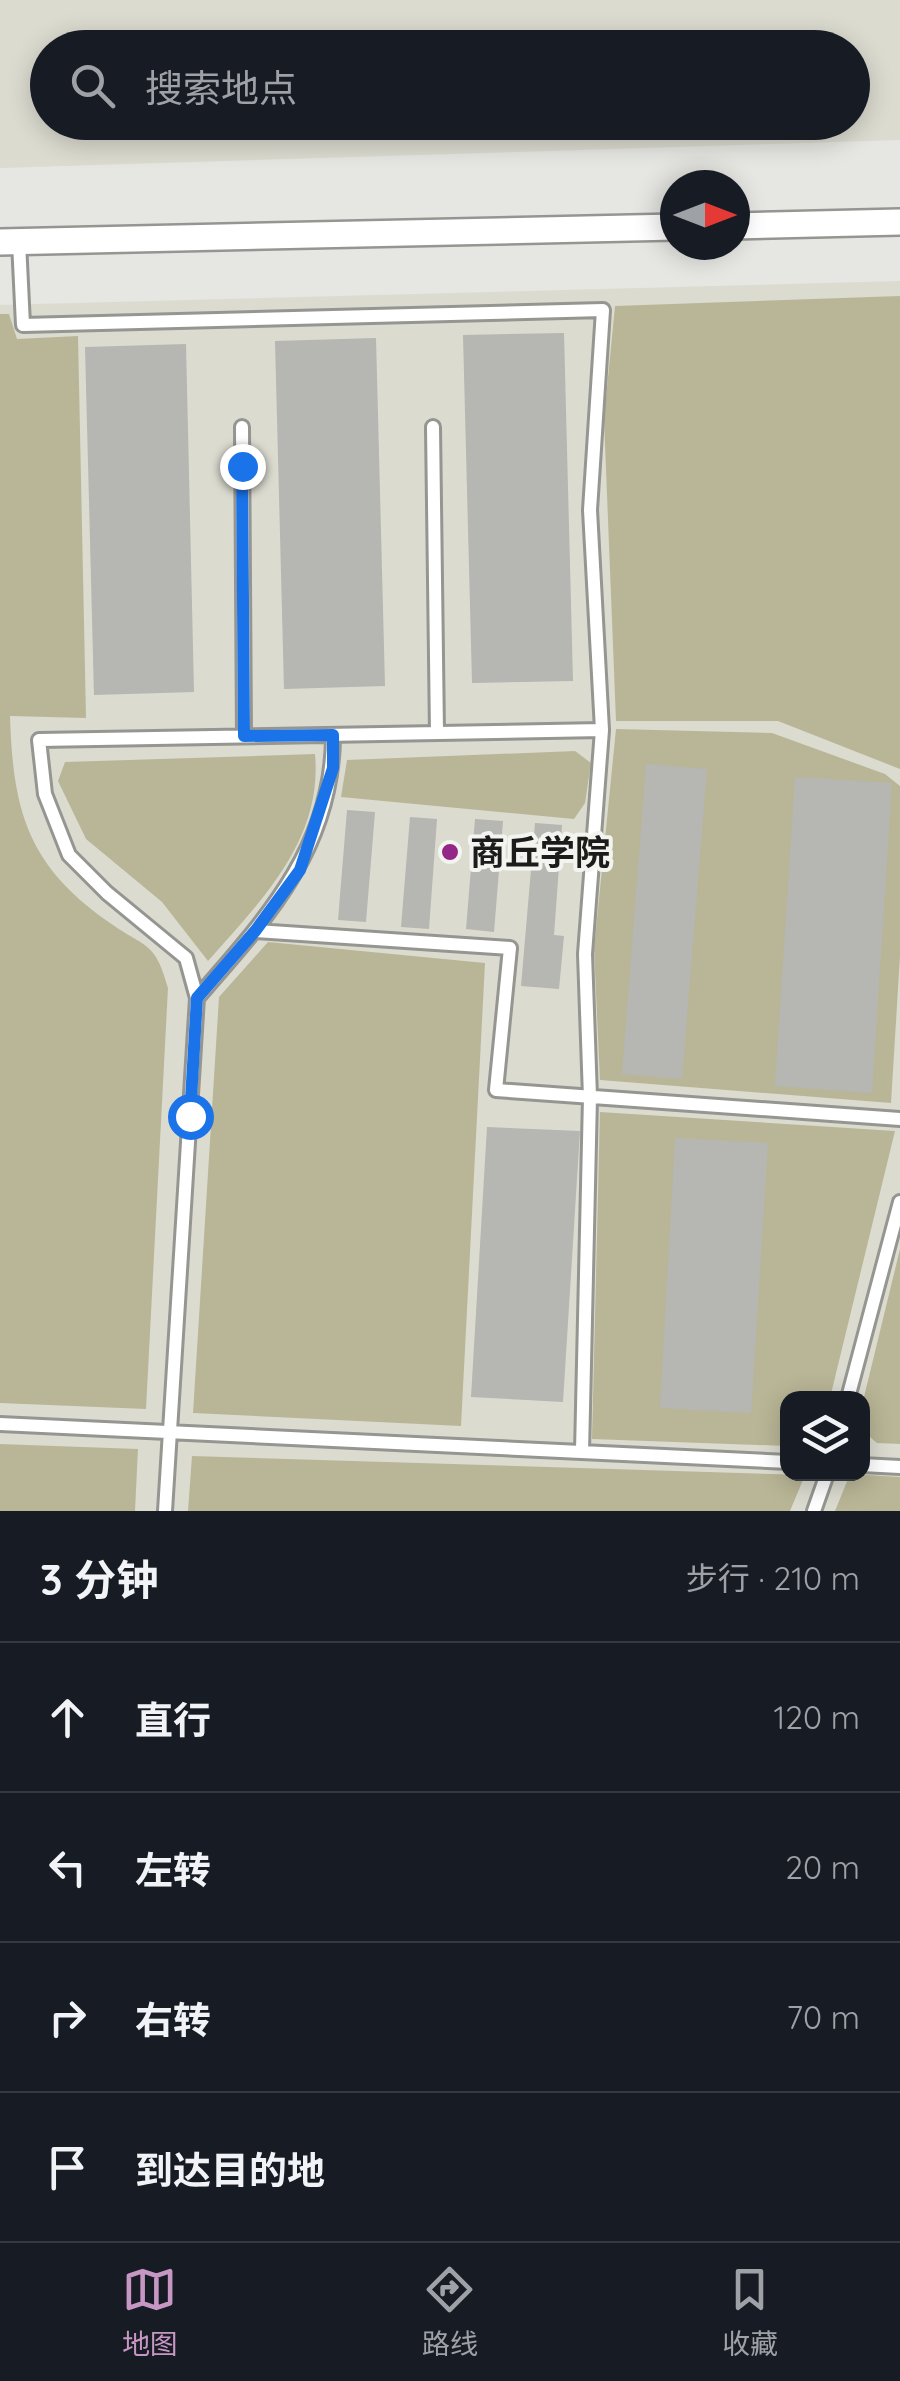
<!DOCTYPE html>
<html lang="zh">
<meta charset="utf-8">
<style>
:root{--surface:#171b24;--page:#242831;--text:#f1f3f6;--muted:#9ea1a6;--line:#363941;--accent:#c797c4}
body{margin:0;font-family:Quicksand,"Noto Sans SC",sans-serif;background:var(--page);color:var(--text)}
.controls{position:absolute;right:30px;bottom:30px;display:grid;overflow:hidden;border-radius:20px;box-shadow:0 5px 25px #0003}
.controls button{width:90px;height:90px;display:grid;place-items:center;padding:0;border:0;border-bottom:2px solid var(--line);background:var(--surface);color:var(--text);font:50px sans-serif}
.compass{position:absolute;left:660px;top:170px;width:90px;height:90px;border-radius:50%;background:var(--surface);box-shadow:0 5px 25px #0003;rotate:90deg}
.stop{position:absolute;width:30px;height:30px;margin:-22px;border:8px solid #1a73e8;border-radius:50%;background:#fff}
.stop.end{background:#1a73e8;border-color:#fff;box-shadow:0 2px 10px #0008}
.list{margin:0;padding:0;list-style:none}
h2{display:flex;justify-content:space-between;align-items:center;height:130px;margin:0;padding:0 40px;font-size:42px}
h2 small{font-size:32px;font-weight:400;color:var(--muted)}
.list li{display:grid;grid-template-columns:65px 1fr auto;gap:30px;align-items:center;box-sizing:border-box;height:150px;padding:0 40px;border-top:2px solid var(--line)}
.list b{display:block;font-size:38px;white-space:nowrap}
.list em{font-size:32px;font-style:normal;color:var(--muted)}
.icon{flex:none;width:55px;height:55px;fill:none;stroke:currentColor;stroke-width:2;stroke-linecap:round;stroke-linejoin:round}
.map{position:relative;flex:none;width:900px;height:1511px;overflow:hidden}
.search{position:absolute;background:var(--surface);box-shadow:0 5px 25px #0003;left:30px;right:30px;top:30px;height:110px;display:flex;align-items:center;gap:25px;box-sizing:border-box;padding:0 35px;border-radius:55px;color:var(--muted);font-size:38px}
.sheet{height:730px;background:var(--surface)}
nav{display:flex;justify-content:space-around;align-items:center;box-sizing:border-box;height:140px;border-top:2px solid var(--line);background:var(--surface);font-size:28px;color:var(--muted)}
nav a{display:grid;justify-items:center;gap:5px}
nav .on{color:var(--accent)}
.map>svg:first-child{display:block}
.built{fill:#dcdbd0;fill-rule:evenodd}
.green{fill:#b9b697}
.building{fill:#b6b6b2}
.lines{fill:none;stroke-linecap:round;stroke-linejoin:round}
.lane-casing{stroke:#959591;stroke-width:18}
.street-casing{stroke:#959591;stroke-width:30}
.lane{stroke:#fff;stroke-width:12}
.street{stroke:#fff;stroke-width:25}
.route{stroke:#1a73e8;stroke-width:12}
.poi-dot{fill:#942687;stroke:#f3f3ef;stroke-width:4}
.labels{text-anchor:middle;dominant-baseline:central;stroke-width:8;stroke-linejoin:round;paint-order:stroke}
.poi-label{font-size:35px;font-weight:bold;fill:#1c1c1b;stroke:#f3f3ef;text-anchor:start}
</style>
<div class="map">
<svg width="900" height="1511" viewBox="0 0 900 1511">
<rect width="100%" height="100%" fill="#e6e6e2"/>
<path class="built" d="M0,0H900V140L0,168ZM48,48H852V122H48Z
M900,281V1511H0V305ZM788,1398H862V1474H788Z"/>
<path class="green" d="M900,296V769L778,721H616L604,419L615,306Z
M0,314H9L17,339L78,336L86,718L10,716C13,812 28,866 110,923C147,949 155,941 168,988L146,1409L0,1403Z
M616,729L772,733L885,774L900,786V956L891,1103L600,1080L594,949Z
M575,751L591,763L585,803L574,819L341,797L347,760Z
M315,754C323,840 261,901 208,961L162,902L86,839L58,781L65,762Z
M268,942L485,963L461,1426L193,1413L219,997Z
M600,1112L895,1131L830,1398H788L787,1446L592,1439Z
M900,1249V1444L877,1443L863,1431V1401Z
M0,1444L138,1449L135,1511H0Z
M192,1456L805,1475L790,1511H188Z
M850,1474L900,1477V1511H835Z"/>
<path class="building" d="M564,333L573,681L472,683L463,335Z
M376,338L385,686L284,689L275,341Z
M186,344L194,692L94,695L85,347Z
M646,764L707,769L682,1079L622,1074Z
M795,777L892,783L872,1093L775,1086Z
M347,810L375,812L366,922L338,920Z
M410,817L437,819L429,929L401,927Z
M475,819L503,821L494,932L466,929Z
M535,823L562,825L554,935L564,936L559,989L521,986Z
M487,1127L580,1131L563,1402L471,1397Z
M675,1138L768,1143L751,1413L660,1408Z"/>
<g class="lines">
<g class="lane-casing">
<path id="lane" d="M19,242L23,325L603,310L590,510L602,730L585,954L590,1097L582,1452
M242,427L244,736
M433,427L437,733
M256,931L510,948L496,1090L900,1119
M197,998C267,918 333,847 333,735
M848,1398L900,1202
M0,1424L788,1462
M862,1465L900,1467
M165,1511L197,998L186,958L107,893L69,855L45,794L39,740L602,730
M814,1511L827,1474"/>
</g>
<g class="street-casing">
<path id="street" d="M735,226L900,222
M0,242L675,227"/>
</g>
<use href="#lane" class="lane"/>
<use href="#street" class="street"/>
</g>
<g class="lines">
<path class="route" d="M190,1116L197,998L256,930L300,870L333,768V735L244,736L242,466"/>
</g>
<circle class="poi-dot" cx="450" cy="852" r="10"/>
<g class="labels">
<g class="poi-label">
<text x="470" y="852">商丘学院</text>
</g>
</g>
</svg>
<div class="controls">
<button><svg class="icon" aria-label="layers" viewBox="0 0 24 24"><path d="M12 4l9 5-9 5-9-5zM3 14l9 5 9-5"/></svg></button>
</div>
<svg class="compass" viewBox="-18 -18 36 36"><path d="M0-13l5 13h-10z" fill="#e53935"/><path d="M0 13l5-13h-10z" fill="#9ea1a6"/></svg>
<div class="stop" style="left:190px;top:1116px"></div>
<div class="stop end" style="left:242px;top:466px"></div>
<div class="search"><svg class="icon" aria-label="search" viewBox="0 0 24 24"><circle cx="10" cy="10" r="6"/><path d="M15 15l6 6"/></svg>搜索地点</div>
</div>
<section class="sheet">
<h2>3 分钟<small>步行 · 210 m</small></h2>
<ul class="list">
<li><svg class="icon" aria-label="ahead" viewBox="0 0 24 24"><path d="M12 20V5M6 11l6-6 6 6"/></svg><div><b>直行</b></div><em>120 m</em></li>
<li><svg class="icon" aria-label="left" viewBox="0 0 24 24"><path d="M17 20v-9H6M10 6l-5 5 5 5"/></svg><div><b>左转</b></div><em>20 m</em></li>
<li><svg class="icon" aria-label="right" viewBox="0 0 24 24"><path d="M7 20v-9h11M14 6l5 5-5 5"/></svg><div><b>右转</b></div><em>70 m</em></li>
<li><svg class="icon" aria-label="arrive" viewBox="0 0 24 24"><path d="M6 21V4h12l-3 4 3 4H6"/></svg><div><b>到达目的地</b></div></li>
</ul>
</section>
<nav>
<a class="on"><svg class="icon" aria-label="map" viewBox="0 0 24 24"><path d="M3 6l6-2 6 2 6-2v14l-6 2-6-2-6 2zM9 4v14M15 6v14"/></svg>地图</a>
<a><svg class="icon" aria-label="directions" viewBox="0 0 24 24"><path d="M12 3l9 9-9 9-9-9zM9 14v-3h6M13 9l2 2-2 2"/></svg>路线</a>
<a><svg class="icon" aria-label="saved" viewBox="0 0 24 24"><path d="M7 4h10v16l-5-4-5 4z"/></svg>收藏</a>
</nav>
